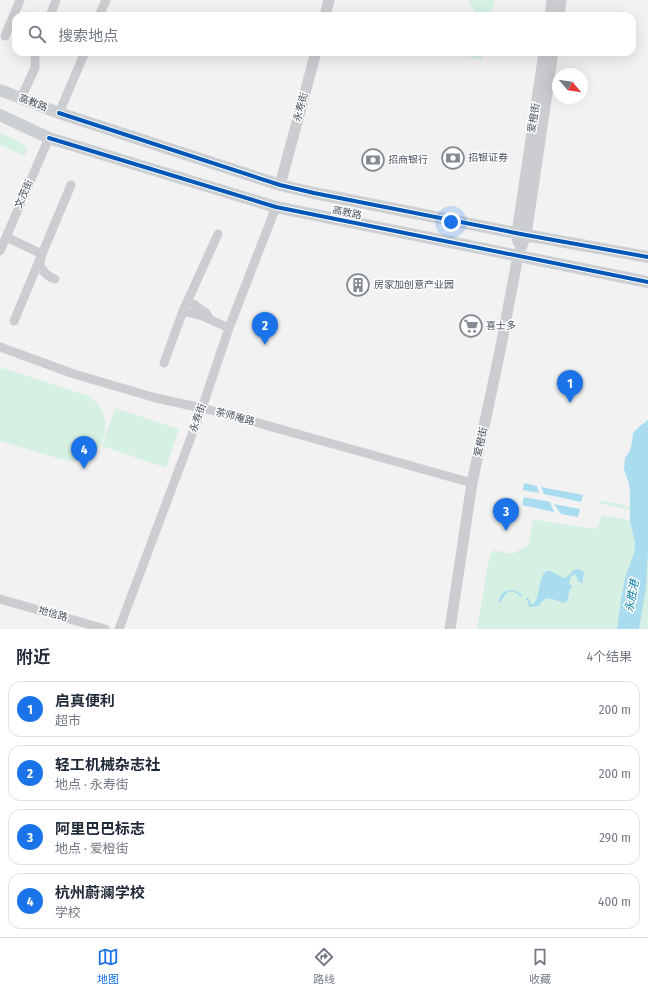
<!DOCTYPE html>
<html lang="zh">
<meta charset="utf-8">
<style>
:root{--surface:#fff;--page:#f2f2f3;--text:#1f2937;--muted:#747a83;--line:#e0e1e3;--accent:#1a73e8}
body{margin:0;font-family:"Fira Sans Condensed","Noto Sans SC",sans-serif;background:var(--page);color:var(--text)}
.compass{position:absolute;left:552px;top:68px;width:36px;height:36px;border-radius:50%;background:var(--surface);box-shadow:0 4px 16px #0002;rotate:119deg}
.you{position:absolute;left:451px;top:222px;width:14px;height:14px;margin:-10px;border:3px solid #fff;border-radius:50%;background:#1a73e8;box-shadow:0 0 0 6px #1a73e833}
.badge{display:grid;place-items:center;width:26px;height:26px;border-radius:50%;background:var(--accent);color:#fff;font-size:13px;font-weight:700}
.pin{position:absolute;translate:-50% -33px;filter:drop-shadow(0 1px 2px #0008)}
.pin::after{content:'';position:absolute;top:21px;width:14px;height:12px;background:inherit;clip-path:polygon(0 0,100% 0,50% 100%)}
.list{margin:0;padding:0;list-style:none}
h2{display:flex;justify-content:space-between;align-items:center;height:52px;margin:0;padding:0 16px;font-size:17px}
h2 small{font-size:13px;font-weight:400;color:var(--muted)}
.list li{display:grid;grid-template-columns:26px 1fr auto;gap:12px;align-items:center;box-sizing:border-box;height:56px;margin:0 8px 8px;padding:0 8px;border:1px solid var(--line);border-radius:12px}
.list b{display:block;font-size:15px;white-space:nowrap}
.list p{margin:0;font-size:13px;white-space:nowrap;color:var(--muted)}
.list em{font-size:13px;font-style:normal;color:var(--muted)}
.icon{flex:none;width:22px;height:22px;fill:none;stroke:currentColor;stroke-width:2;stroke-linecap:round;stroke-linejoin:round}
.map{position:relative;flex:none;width:648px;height:629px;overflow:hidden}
.search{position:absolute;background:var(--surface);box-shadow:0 4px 16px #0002;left:12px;right:12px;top:12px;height:44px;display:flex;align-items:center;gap:10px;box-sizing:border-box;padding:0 14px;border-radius:12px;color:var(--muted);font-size:15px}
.sheet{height:308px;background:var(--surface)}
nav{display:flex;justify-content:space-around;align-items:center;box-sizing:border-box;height:56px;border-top:1px solid var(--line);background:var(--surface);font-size:11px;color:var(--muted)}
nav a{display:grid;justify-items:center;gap:2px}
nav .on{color:var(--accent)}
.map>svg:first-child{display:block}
.green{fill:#d6f1e3}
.water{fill:#aadcf0}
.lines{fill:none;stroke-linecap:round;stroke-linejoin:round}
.minor{stroke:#cbcdd0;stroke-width:9}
.tertiary{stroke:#cbcdd0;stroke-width:11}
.secondary{stroke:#cdd0d3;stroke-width:12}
.cycleway-casing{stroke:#fff;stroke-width:6}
.cycleway{stroke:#0057b8;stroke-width:4}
.labels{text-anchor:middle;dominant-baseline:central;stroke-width:3;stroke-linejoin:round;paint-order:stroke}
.street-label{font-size:10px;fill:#48525f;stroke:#fff}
.poi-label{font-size:10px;fill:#48525f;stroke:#fff;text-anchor:start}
.water-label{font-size:11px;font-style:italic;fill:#087daa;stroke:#fff}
</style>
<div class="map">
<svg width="648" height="629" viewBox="0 0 648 629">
<rect width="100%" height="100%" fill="#f2f2f2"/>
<path class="green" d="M470,0H495C494,3 494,6 492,9C484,20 470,12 470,0Z
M453,52H484L481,60Z
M0,133C10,137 19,140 27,148L25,156L0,145Z
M0,368L6,369L89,396C94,400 99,403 101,409C112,430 101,458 76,461C73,462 70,461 67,461L0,441Z
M115,408L179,429L166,468L102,446Z
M599,500L648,510V514L599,503Z
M602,515L624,519L630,521L635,543L634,553L625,578L621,599L617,629H477L488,564L491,553L494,550L512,554L528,545L530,540L532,521L536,520L597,529Z
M648,553V629H639Z"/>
<path class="water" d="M648,419V553L647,566L646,588L639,629H617L621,599L625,578L634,553L635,543L630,521V495L629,484L624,469L625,458L630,451L632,442L633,433L641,425L646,422Z
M524,483L537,486L539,493L523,490Z
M541,487L583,495L581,502L544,494Z
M524,497L550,502L554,512L522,505Z
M554,504L580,509L578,517L561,514Z
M577,569H580L585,573L583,577V583H582L578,581L576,575L574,574L570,579L569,584L572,586V588H570L568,598H569L565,603C553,600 545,593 539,606L529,607L528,602L526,599L527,597L529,599L531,604H534C541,594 537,580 546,571H551L564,578C568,577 571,574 572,571Z
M511,590L516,591L522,595V597C520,596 518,594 516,593C506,588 505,597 500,603L499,602C500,594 503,591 511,590Z"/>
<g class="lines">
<path class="minor" d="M50,16L56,0
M99,16L106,0
M5,36L20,0
M21,98L35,68V52
M59,113L85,52
M218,234L183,311L202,316L229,328
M6,237L42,254L71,185
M0,251L49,138
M41,259L39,264C43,271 47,277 55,279
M193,304L206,313L209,318
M14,321L42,254
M0,347L74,374L156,398L202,408L255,422L351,449L472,483
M164,363L183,311
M0,599L105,629
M119,629L202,408L229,328L276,207"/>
<path class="tertiary" d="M325,16L329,0
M550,16L552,0
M559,16L561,0
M280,185L316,52
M518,242L517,233L544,52
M450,629L472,483L500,351L518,256L526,235L553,52"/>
<path class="secondary" d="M0,90L59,113L280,185L314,193L526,235L648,257
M0,115L49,138L276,207L648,282"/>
<g class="cycleway-casing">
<path id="cycleway" d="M59,113L280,185L314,193L526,235L648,257
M49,138L276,207L648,282"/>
</g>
<use href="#cycleway" class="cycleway"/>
</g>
<defs>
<g id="bank-ring" transform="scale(1.15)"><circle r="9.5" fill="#fff" stroke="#848a92" stroke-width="1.5"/><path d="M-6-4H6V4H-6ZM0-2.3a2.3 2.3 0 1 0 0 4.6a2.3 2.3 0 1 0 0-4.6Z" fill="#848a92"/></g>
<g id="building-ring" transform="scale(1.15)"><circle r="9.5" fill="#fff" stroke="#848a92" stroke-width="1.5"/><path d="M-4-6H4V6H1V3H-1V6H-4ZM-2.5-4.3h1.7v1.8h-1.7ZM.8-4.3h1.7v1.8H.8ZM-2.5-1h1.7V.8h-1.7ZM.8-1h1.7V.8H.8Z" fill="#848a92"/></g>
<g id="supermarket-ring" transform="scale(1.15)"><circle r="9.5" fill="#fff" stroke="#848a92" stroke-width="1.5"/><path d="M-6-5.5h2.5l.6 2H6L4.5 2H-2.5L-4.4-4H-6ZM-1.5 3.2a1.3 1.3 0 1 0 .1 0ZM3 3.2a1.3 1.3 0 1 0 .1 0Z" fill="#848a92"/></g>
</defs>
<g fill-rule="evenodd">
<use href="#bank-ring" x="453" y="158"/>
<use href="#bank-ring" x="373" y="160"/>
<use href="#building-ring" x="358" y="285"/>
<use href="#supermarket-ring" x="471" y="326"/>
</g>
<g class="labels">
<g class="street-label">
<text transform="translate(33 103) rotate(21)">高教路</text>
<text transform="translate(301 107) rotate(-75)">永寿街</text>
<text transform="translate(534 118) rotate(-81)">爱橙街</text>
<text transform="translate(24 194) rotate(-66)">文茂街</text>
<text transform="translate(347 213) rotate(11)">高教路</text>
<text transform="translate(235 417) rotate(15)">茶师庵路</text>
<text transform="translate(198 418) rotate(-70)">永寿街</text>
<text transform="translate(481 442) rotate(-78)">爱橙街</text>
<text transform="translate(53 614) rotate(16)">地信路</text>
</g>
<g class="poi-label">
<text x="468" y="158">招银证券</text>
<text x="388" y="160">招商银行</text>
<text x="374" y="285">房家加创意产业园</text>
<text x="486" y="326">喜士多</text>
</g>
<g class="water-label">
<text transform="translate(632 596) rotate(-80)">永胜港</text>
</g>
</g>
</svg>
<svg class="compass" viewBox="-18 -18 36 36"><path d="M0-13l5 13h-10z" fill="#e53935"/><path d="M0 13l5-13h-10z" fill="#747a83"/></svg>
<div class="you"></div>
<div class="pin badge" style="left:570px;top:403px">1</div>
<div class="pin badge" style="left:265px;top:345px">2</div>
<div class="pin badge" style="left:506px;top:531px">3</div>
<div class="pin badge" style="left:84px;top:469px">4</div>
<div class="search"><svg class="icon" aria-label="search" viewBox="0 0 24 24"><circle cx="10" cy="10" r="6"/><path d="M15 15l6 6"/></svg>搜索地点</div>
</div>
<section class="sheet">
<h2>附近<small>4个结果</small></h2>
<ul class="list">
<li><span class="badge">1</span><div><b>启真便利</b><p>超市</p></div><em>200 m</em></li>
<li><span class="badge">2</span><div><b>轻工机械杂志社</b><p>地点 · 永寿街</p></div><em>200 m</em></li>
<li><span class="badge">3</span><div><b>阿里巴巴标志</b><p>地点 · 爱橙街</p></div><em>290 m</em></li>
<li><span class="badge">4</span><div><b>杭州蔚澜学校</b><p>学校</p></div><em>400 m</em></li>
</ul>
</section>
<nav>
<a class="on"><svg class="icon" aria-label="map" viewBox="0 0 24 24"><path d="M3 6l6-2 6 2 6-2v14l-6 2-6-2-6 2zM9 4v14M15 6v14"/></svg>地图</a>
<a><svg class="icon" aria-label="directions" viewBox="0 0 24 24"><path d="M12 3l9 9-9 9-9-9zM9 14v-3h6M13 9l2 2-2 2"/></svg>路线</a>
<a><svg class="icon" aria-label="saved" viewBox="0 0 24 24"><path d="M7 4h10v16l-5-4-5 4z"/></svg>收藏</a>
</nav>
